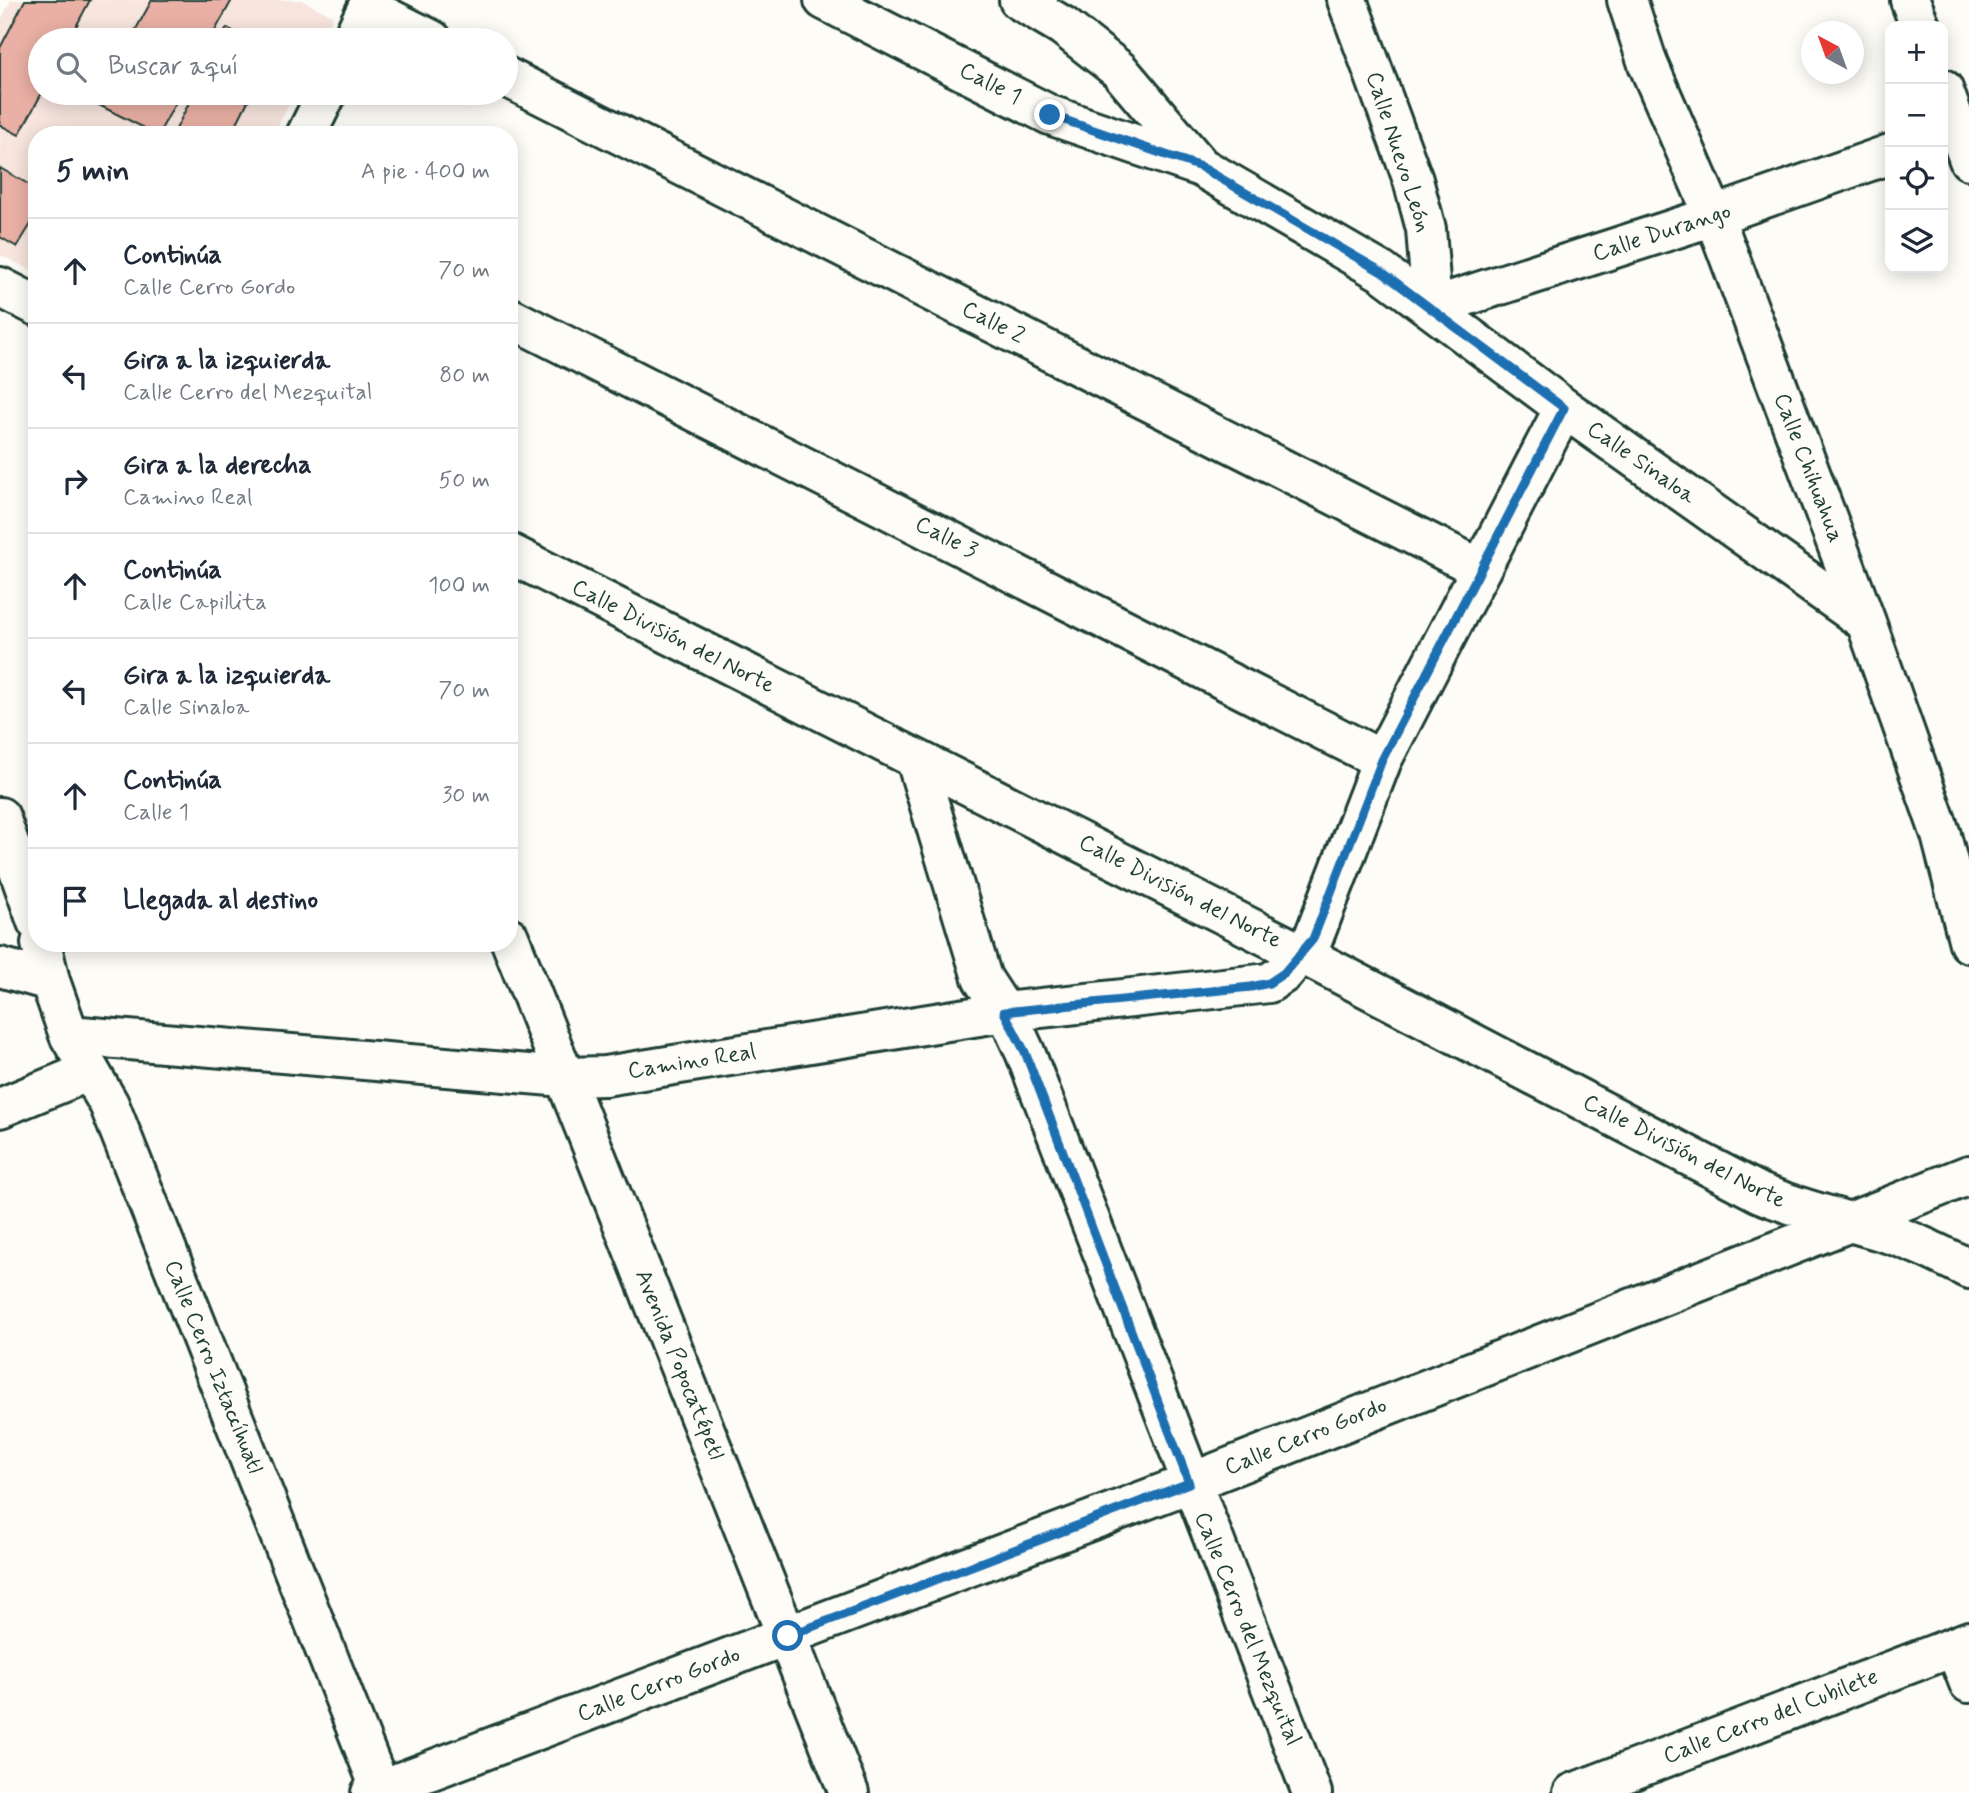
<!DOCTYPE html>
<html lang="es">
<meta charset="utf-8">
<style>
:root{--surface:#fff;--page:#f2f2f3;--text:#1f2937;--muted:#747a83;--line:#e0e1e3}
body{margin:0;font-family:Mynerve,sans-serif;background:var(--page);color:var(--text)}
.controls{position:absolute;right:21px;top:21px;display:grid;overflow:hidden;border-radius:14px;box-shadow:0 4px 18px #0003}
.controls button{width:63px;height:63px;display:grid;place-items:center;padding:0;border:0;border-bottom:2px solid var(--line);background:var(--surface);color:var(--text);font:35px sans-serif}
.compass{position:absolute;left:1801px;top:21px;width:63px;height:63px;border-radius:50%;background:var(--surface);box-shadow:0 4px 18px #0003;rotate:319deg}
.stop{position:absolute;width:21px;height:21px;margin:-16px;border:5px solid #1f6fb2;border-radius:50%;background:#fff}
.stop.end{background:#1f6fb2;border-color:#fff;box-shadow:0 2px 7px #0008}
.list{margin:0;padding:0;list-style:none}
h2{display:flex;justify-content:space-between;align-items:center;height:91px;margin:0;padding:0 28px;font-size:30px}
h2 small{font-size:23px;font-weight:400;color:var(--muted)}
.list li{display:grid;grid-template-columns:46px 1fr auto;gap:21px;align-items:center;box-sizing:border-box;height:105px;padding:0 28px;border-top:2px solid var(--line)}
.list b{display:block;font-size:26px;white-space:nowrap}
.list p{margin:0;font-size:23px;white-space:nowrap;color:var(--muted)}
.list em{font-size:23px;font-style:normal;color:var(--muted)}
.icon{flex:none;width:38px;height:38px;fill:none;stroke:currentColor;stroke-width:2;stroke-linecap:round;stroke-linejoin:round}
.map{position:relative;flex:none;width:1969px;height:1793px;overflow:hidden}
.search{position:absolute;background:var(--surface);box-shadow:0 4px 18px #0003;left:28px;top:28px;width:490px;height:77px;display:flex;align-items:center;gap:18px;box-sizing:border-box;padding:0 24px;border-radius:38px;color:var(--muted);font-size:26px}
.panel{position:absolute;background:var(--surface);box-shadow:0 4px 18px #0003;left:28px;top:126px;width:490px;height:826px;border-radius:28px}
.map>svg:first-child{display:block}
.built{fill:#f7e5de}
.building{fill:#eab0a5;stroke:#1f3d34;stroke-width:2}
.lines{fill:none;stroke-linecap:round;stroke-linejoin:round}
.minor-casing{stroke:#1f3d34;stroke-width:44}
.minor{stroke:#fdfcf7;stroke-width:38}
.route{stroke:#1f6fb2;stroke-width:9}
.labels{text-anchor:middle;dominant-baseline:central;stroke-width:5;stroke-linejoin:round;paint-order:stroke}
.street-label{font-size:23px;fill:#1f3d34;stroke:#fdfcf7}
</style>
<div class="map">
<svg width="1969" height="1793" viewBox="0 0 1969 1793">
<rect width="100%" height="100%" fill="#fdfcf7"/>
<filter id="ink" filterUnits="userSpaceOnUse"><feTurbulence type="fractalNoise" baseFrequency=".0143" numOctaves="2"/><feDisplacementMap in="SourceGraphic" scale="14" xChannelSelector="R" yChannelSelector="G"/><feConvolveMatrix kernelMatrix="1 2 1 2 8 2 1 2 1" color-interpolation-filters="sRGB"/></filter>
<g filter="url(#ink)">
<path class="built" d="M11,0H301L333,16L321,40H40V93H295L273,135H37V273L0,255V22Z"/>
<path class="building" d="M25,0H90L69,40H40L42,93L19,135L0,125V48Z
M152,0H232L210,40H130Z
M227,28L251,40H220Z
M101,93H181L158,135L95,103Z
M194,93H252L231,135H173Z
M0,168L37,189V214L17,247L0,237Z"/>
<g class="lines">
<g class="minor-casing">
<path id="minor" d="M824,0L1050,115L1201,167
M1019,0L1063,26L1119,70L1201,167L1382,272L1564,408L1866,622
M1347,0L1413,180L1426,229L1432,307L1714,216L1890,154
M1627,0L1648,64L1714,216L1866,622L1941,835L1969,943
M1910,0L1920,26
M368,8L432,40
M352,40L371,0
M506,77L1481,569
M1943,89L1969,160
M306,135L327,93
M0,287L37,306
M509,317L1382,760
M509,553L1302,954L1760,1193C1801,1210 1842,1219 1884,1232C1914,1241 1941,1255 1969,1269
M916,760L982,978L1012,1024L1025,1052L1312,1793
M0,817L37,922
M509,937L849,1793
M41,943L50,981L69,1035L109,1104L382,1793
M0,967L50,981
M69,1035L564,1077L605,1076L1004,1012L1269,983L1284,973L1313,939L1382,760L1564,408
M0,1108L90,1071
M1955,1647L1969,1683
M371,1793L1190,1483L1969,1175
M1573,1793L1969,1641"/>
</g>
<use href="#minor" class="minor"/>
</g>
</g>
<g class="lines" filter="url(#ink)">
<path class="route" d="M788,1636L1189,1483L1025,1052L1004,1012L1251,987L1269,983L1284,973L1313,939L1382,760L1564,408L1382,272L1201,167L1050,115"/>
</g>
<g class="labels">
<g class="street-label">
<text transform="translate(990 84) rotate(27)">Calle 1</text>
<text transform="translate(1398 152) rotate(72)">Calle Nuevo León</text>
<text transform="translate(1662 233) rotate(-18)">Calle Durango</text>
<text transform="translate(993 323) rotate(27)">Calle 2</text>
<text transform="translate(1641 463) rotate(35)">Calle Sinaloa</text>
<text transform="translate(1808 468) rotate(69)">Calle Chihuahua</text>
<text transform="translate(946 538) rotate(27)">Calle 3</text>
<text transform="translate(673 637) rotate(27)">Calle División del Norte</text>
<text transform="translate(1180 892) rotate(27)">Calle División del Norte</text>
<text transform="translate(692 1062) rotate(-9)">Camino Real</text>
<text transform="translate(1684 1152) rotate(27)">Calle División del Norte</text>
<text transform="translate(679 1365) rotate(68)">Avenida Popocatépetl</text>
<text transform="translate(213 1367) rotate(68)">Calle Cerro Iztaccíhuatl</text>
<text transform="translate(1306 1437) rotate(-22)">Calle Cerro Gordo</text>
<text transform="translate(1247 1629) rotate(68)">Calle Cerro del Mezquital</text>
<text transform="translate(659 1685) rotate(-21)">Calle Cerro Gordo</text>
<text transform="translate(1771 1717) rotate(-21)">Calle Cerro del Cubilete</text>
</g>
</g>
</svg>
<div class="controls">
<button>+</button>
<button>−</button>
<button><svg class="icon" aria-label="locate" viewBox="0 0 24 24"><circle cx="12" cy="12" r="6"/><path d="M12 2v4M12 18v4M2 12h4M18 12h4"/></svg></button>
<button><svg class="icon" aria-label="layers" viewBox="0 0 24 24"><path d="M12 4l9 5-9 5-9-5zM3 14l9 5 9-5"/></svg></button>
</div>
<svg class="compass" viewBox="-18 -18 36 36"><path d="M0-13l5 13h-10z" fill="#e53935"/><path d="M0 13l5-13h-10z" fill="#747a83"/></svg>
<div class="stop" style="left:788px;top:1636px"></div>
<div class="stop end" style="left:1050px;top:115px"></div>
<div class="search"><svg class="icon" aria-label="search" viewBox="0 0 24 24"><circle cx="10" cy="10" r="6"/><path d="M15 15l6 6"/></svg>Buscar aquí</div>
<section class="panel">
<h2>5 min<small>A pie · 400 m</small></h2>
<ul class="list">
<li><svg class="icon" aria-label="ahead" viewBox="0 0 24 24"><path d="M12 20V5M6 11l6-6 6 6"/></svg><div><b>Continúa</b><p>Calle Cerro Gordo</p></div><em>70 m</em></li>
<li><svg class="icon" aria-label="left" viewBox="0 0 24 24"><path d="M17 20v-9H6M10 6l-5 5 5 5"/></svg><div><b>Gira a la izquierda</b><p>Calle Cerro del Mezquital</p></div><em>80 m</em></li>
<li><svg class="icon" aria-label="right" viewBox="0 0 24 24"><path d="M7 20v-9h11M14 6l5 5-5 5"/></svg><div><b>Gira a la derecha</b><p>Camino Real</p></div><em>50 m</em></li>
<li><svg class="icon" aria-label="ahead" viewBox="0 0 24 24"><path d="M12 20V5M6 11l6-6 6 6"/></svg><div><b>Continúa</b><p>Calle Capillita</p></div><em>100 m</em></li>
<li><svg class="icon" aria-label="left" viewBox="0 0 24 24"><path d="M17 20v-9H6M10 6l-5 5 5 5"/></svg><div><b>Gira a la izquierda</b><p>Calle Sinaloa</p></div><em>70 m</em></li>
<li><svg class="icon" aria-label="ahead" viewBox="0 0 24 24"><path d="M12 20V5M6 11l6-6 6 6"/></svg><div><b>Continúa</b><p>Calle 1</p></div><em>30 m</em></li>
<li><svg class="icon" aria-label="arrive" viewBox="0 0 24 24"><path d="M6 21V4h12l-3 4 3 4H6"/></svg><div><b>Llegada al destino</b></div></li>
</ul>
</section>
</div>
